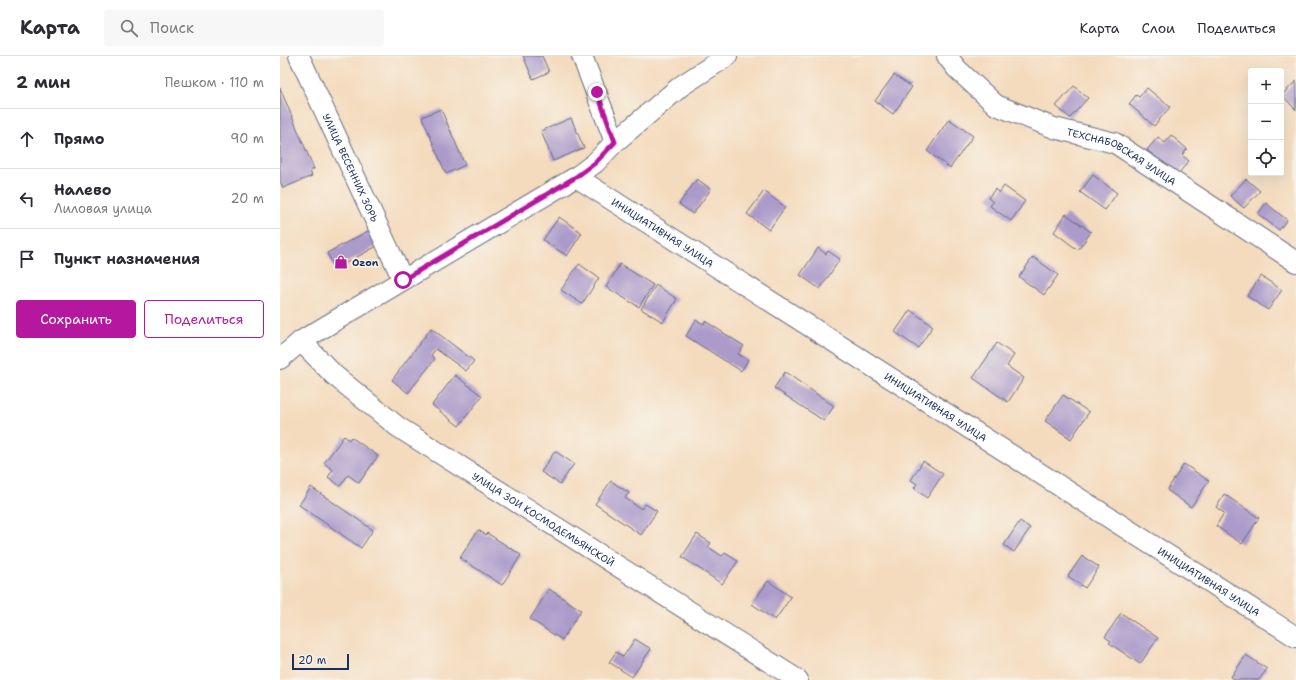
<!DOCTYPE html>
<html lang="ru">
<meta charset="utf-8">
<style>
:root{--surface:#fff;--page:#f7f7f7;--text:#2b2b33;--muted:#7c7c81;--line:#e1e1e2;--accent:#b5179e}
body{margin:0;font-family:"Shantell Sans",sans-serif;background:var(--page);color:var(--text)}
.controls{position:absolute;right:12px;top:12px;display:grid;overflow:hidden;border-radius:4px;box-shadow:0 4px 16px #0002}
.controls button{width:36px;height:36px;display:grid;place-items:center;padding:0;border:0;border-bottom:1px solid var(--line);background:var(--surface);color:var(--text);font:20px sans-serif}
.scale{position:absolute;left:12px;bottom:10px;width:57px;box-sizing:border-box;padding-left:4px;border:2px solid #1b2f5e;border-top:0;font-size:11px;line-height:14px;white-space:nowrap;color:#1b2f5e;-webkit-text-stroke:3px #f7f3e8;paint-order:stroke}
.stop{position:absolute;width:12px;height:12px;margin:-9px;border:3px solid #b5179e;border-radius:50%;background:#fff}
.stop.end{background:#b5179e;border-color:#fff;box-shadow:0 1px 4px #0008}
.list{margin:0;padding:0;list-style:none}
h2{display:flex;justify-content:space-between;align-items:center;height:52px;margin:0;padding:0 16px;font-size:17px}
h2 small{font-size:13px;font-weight:400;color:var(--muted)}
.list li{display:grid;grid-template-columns:26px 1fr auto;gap:12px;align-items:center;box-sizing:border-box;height:60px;padding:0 16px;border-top:1px solid var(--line)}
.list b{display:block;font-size:15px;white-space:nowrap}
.list p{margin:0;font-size:13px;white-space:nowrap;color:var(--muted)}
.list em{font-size:13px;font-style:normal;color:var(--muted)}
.actions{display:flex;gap:8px;padding:12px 16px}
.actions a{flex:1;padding:9px 0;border:1px solid var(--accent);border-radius:4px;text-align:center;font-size:14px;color:var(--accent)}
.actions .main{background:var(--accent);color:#fff}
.icon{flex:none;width:22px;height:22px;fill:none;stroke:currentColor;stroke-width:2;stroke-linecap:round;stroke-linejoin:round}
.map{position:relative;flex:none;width:1016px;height:624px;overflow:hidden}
header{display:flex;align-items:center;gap:24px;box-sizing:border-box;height:56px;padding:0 20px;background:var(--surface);border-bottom:1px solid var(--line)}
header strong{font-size:19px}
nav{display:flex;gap:22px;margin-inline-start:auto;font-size:14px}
.search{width:280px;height:36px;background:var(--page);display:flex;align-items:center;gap:10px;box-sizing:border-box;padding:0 14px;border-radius:4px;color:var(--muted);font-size:15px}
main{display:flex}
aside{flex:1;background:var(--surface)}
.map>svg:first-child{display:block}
.building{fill:#ac9bca}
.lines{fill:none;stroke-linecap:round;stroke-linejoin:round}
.street-casing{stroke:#676b80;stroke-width:22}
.street{stroke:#fff;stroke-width:20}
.route{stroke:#b5179e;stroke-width:5}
.labels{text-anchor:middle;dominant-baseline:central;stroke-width:3.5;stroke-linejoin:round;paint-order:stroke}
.street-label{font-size:10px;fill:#1b2f5e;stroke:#f7f3e8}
.poi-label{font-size:10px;font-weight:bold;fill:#1b2f5e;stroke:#f7f3e8;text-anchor:start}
</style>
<header>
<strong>Карта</strong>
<div class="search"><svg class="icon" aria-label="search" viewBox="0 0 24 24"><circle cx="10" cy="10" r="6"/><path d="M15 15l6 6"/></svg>Поиск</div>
<nav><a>Карта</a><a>Слои</a><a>Поделиться</a></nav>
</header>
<main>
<aside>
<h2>2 мин<small>Пешком · 110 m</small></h2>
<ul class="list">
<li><svg class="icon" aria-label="ahead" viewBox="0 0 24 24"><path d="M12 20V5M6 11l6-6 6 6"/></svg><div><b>Прямо</b></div><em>90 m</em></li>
<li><svg class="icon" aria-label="left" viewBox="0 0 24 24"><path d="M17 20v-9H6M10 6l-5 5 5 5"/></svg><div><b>Налево</b><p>Лиловая улица</p></div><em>20 m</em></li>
<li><svg class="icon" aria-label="arrive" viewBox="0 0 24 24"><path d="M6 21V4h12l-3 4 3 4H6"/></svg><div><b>Пункт назначения</b></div></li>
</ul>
<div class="actions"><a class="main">Сохранить</a><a>Поделиться</a></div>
</aside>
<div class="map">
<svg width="1016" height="624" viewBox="0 0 1016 624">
<rect width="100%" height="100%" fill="#f7f3e8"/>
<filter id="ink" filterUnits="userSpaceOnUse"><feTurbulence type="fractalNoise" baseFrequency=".025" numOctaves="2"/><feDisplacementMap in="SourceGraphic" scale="8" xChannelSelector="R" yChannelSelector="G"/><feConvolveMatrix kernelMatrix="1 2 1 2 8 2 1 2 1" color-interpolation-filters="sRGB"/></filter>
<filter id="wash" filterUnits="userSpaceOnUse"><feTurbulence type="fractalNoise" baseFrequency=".012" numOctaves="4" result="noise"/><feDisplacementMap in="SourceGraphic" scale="16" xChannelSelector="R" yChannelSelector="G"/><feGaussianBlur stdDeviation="0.9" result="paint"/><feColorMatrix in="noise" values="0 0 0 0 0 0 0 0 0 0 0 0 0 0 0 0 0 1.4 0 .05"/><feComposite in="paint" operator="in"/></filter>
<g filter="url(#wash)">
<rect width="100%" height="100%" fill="#f4dbbe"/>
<g id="blocks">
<path class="building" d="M243,0H262L269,16L253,23Z
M614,19L632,31L613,58L595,45Z
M1016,25V54L1002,39Z
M794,30L808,42L790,62L776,50Z
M0,32L34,113L30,115L32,120L3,132L0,125Z
M867,32L890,51L874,70L849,48L856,39L859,41Z
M161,53L185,109L166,118L142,61Z
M291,62L304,92L273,105L261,75Z
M669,63L693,80L670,112L647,95Z
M891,79L907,93L902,99L909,105L897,119L867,94L878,81L885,87Z
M813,119L837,137L825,154L800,136Z
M417,123L431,133L413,158L399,148Z
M966,123L980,135L964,152L950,140Z
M724,130L745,145L731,165L710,150L713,146L708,142L715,133L719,137Z
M484,135L505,151L489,174L467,158Z
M986,147L1007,164L999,174L978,158Z
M786,158L811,176L798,194L774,176Z
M279,161L302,177L287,200L263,184Z
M90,174L99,189L55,213L47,197Z
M538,192L546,198L548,195L560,203L540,233L520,219Z
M753,201L778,219L764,239L739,221Z
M299,208L319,222L302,248L281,234Z
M340,208L373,229L359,251L326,231Z
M981,220L1002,234L988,254L967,240Z
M376,229L397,243L383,266L361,253Z
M630,254L653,270L638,292L615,276Z
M416,264L424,268L425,265L464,290L458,298L468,304L461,315L406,280Z
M151,272L194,305L186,315L156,293L151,299L155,303L128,337L112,324Z
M717,287L734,299L727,310L744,322L728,346L693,322Z
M505,316L554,350L544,365L494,332Z
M175,319L202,340L179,370L152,349Z
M783,339L809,356L791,383L765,365Z
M64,380L69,384L71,381L98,400L79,427L68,419L60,430L48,421L53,414L44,407Z
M275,395L294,408L280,428L261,416Z
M643,405L663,418L647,442L634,432L637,428L631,424Z
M904,408L929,425L911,451L887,434Z
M331,425L349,437L345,442L361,453L365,448L377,455L361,479L315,448Z
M31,431L93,474L81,492L19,449Z
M944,438L979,462L962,488L936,470L944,457L936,451Z
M740,465L750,472L734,496L724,489Z
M198,474L206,479L207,477L241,499L222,529L180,502Z
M417,478L431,487L428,491L442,500L445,497L458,505L442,528L402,501Z
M802,500L819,511L805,532L788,520Z
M488,525L511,541L495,564L472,548Z
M269,533L301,554L282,584L250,563Z
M841,557L878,582L860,608L829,587L831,585L825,581Z
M355,583L371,593L352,621L329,606L336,596L343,601Z
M966,599L987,613L979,624H956L951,621Z"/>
</g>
</g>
<g filter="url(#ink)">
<use href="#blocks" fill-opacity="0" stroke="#676b80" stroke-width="1"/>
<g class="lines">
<g class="street-casing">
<g id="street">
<path id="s1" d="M19,0L123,224"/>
<path d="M302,0L335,86"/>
<path id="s2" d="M667,0L677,13L716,49L774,72L835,87L1016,206"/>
<path id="s3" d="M296,121L1016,581"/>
<path id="s4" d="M21,285L54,319L118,371L518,624"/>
<path d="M0,303L21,285L296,121L315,107L335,86L401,30L447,0"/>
</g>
</g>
<use href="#street" class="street"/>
</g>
</g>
<g class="lines" filter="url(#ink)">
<path class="route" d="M123,224L296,121L315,107L335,86L317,36"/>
</g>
<defs>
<g id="shop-bare" transform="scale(1.08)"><path d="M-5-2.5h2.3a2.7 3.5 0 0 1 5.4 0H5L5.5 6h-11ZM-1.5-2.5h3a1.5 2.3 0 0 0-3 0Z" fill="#b5179e" stroke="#f7f3e8" stroke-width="2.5" paint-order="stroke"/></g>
</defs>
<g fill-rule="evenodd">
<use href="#shop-bare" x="61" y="206"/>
</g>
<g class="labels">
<g class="street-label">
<text stroke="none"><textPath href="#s2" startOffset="206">ТЕХСНАБОВСКАЯ УЛИЦА</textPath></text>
<text stroke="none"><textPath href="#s1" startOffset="123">УЛИЦА ВЕСЕННИХ ЗОРЬ</textPath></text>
<text stroke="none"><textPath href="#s3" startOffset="103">ИНИЦИАТИВНАЯ УЛИЦА</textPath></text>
<text stroke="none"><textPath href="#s3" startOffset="427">ИНИЦИАТИВНАЯ УЛИЦА</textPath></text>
<text stroke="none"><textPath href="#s4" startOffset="302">УЛИЦА ЗОИ КОСМОДЕМЬЯНСКОЙ</textPath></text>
<text stroke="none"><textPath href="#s3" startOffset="751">ИНИЦИАТИВНАЯ УЛИЦА</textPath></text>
</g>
<g class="poi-label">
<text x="72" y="206">Ozon</text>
</g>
</g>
</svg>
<div class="controls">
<button>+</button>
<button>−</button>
<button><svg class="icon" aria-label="locate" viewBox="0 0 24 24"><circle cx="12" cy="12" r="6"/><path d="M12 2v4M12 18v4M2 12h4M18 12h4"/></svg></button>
</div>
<div class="scale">20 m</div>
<div class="stop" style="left:123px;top:224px"></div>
<div class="stop end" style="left:317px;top:36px"></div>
</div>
</main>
